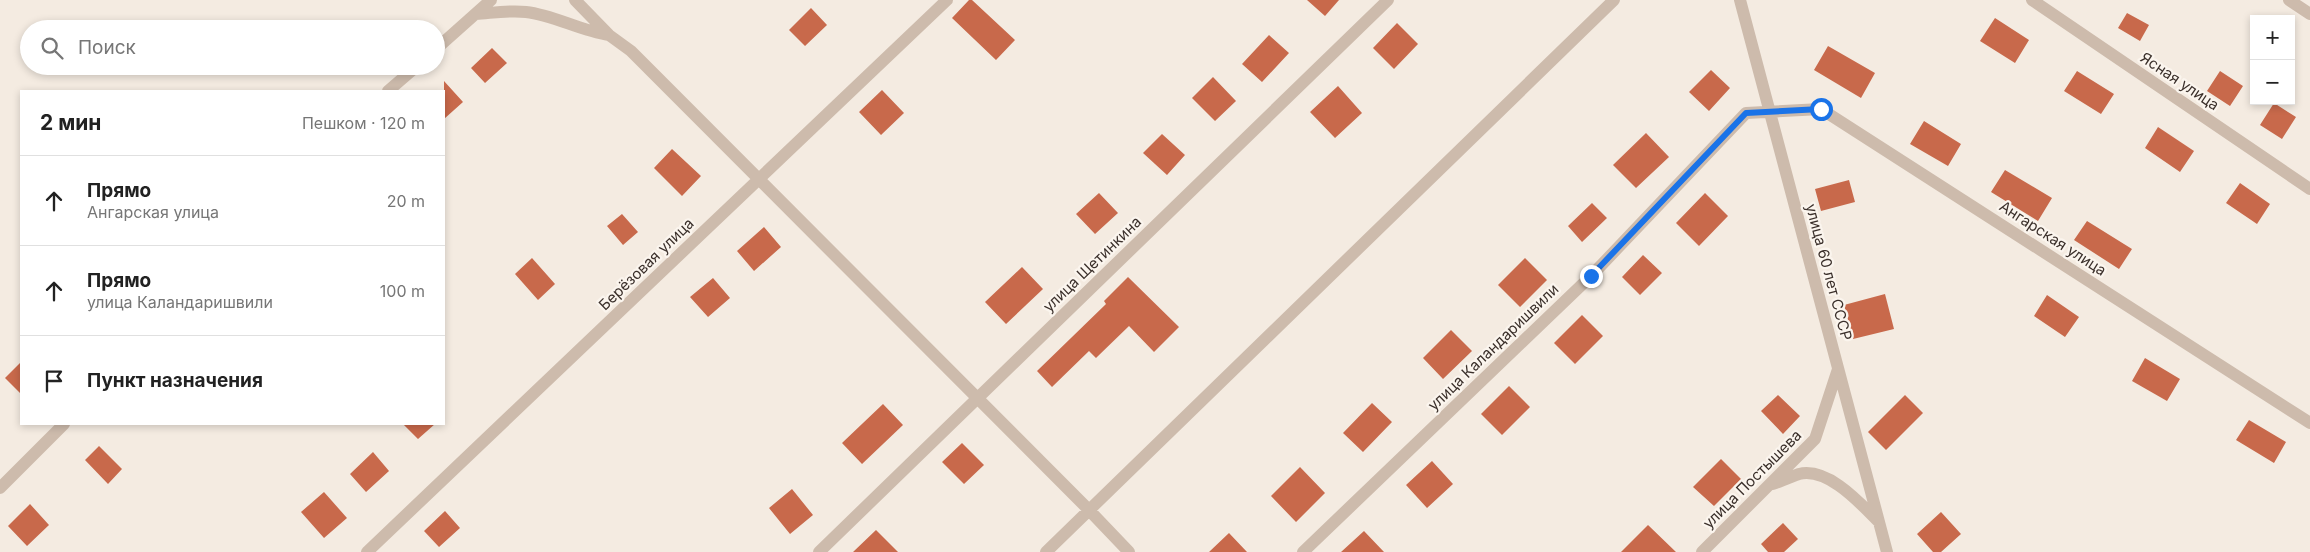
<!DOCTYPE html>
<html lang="ru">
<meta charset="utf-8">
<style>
:root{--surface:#fff;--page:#f2f2f2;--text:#222;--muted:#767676;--line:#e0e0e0}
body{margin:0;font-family:Inter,sans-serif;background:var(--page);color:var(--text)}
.controls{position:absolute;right:15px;top:15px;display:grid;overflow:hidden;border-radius:0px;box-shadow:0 2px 8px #0003}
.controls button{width:45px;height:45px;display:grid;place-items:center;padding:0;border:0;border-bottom:1px solid var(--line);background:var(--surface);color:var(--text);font:25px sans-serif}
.stop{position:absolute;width:15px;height:15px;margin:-11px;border:4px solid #1a73e8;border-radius:50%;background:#fff}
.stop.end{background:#1a73e8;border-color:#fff;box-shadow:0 1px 5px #0008}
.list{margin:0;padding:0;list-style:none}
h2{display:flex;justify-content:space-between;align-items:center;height:65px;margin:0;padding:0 20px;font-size:21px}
h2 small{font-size:16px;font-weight:400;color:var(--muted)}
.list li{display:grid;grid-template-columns:32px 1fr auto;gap:15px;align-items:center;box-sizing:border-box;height:90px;padding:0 20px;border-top:1px solid var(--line)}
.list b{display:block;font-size:19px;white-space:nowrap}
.list p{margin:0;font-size:16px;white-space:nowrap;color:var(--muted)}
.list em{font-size:16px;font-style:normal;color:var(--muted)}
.icon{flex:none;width:28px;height:28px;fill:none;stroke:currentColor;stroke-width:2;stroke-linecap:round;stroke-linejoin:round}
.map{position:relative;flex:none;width:2310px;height:552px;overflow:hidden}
.search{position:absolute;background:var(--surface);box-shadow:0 2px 8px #0003;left:20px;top:20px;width:425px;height:55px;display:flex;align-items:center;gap:12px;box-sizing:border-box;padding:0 18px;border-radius:28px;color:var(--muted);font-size:19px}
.panel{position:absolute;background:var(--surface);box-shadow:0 2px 8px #0003;left:20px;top:90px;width:425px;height:335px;border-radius:0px}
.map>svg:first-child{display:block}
.building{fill:#c8694b}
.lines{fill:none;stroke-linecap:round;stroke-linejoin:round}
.minor{stroke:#cdbbac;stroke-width:12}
.route{stroke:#1a73e8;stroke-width:6}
.labels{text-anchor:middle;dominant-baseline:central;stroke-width:4.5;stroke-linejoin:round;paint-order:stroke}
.street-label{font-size:15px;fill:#3b302b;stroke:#fbf5ee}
</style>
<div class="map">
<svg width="2310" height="552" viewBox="0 0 2310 552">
<rect width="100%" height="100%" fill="#f4ebe1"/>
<path class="building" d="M969,0H972L1015,40L996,60L952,18Z
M1307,0H1339L1325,16Z
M811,8L827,25L805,46L789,30Z
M2127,13L2149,25L2140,41L2118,28Z
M1995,18L2029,40L2015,63L1980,41Z
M1397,23L1418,44L1394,69L1373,48Z
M1269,35L1289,53L1262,82L1242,64Z
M1828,46L1875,73L1861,98L1814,70Z
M492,48L507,63L485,83L471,68Z
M1711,70L1730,88L1709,111L1689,92Z
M2077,71L2114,94L2101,114L2064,91Z
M2220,71L2243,86L2230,106L2207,91Z
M1213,77L1236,101L1215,121L1192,98Z
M444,81L463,102L444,119Z
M1338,86L1362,113L1335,138L1310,112Z
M882,90L904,113L881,135L859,112Z
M2274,103L2296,117L2282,139L2260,125Z
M1924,121L1961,144L1948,166L1910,144Z
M2158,127L2194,151L2180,172L2145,148Z
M1646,133L1669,157L1636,188L1613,165Z
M1162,134L1185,155L1167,175L1143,153Z
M672,149L701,176L682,196L654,168Z
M2005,170L2052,198L2038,221L1991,192Z
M1849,180L1855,202L1821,211L1815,189Z
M2240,183L2270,204L2257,224L2226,203Z
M1099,193L1118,213L1095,234L1076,214Z
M1705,193L1728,216L1699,246L1676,223Z
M1592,203L1607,218L1582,242L1568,226Z
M622,214L638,232L623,245L607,226Z
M2087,221L2132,249L2119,269L2074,240Z
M764,227L781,247L754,271L737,251Z
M1643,255L1662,273L1640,295L1622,277Z
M532,258L555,284L538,300L515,274Z
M1525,258L1547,280L1520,307L1498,285Z
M1022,267L1043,289L1006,324L985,302Z
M1128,277L1179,327L1154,352L1129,326L1096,358L1089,351L1052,387L1037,371L1106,304L1104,301Z
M713,278L730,298L708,317L690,297Z
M1885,294L1894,329L1853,339L1844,305Z
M2047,295L2079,317L2065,337L2034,316Z
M1582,315L1603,336L1575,364L1554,343Z
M1451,330L1472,351L1443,379L1423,358Z
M2145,358L2180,379L2167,401L2132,381Z
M21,362V394L5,378Z
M1509,386L1530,407L1502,435L1481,414Z
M1778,395L1800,416L1783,434L1761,411Z
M1905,395L1923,413L1886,450L1868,432Z
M1372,403L1392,422L1363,452L1343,433Z
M883,404L903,425L862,464L842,443Z
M2249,420L2286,442L2274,463L2236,440Z
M403,424H435L418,439Z
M962,443L984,465L964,484L942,462Z
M99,446L122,469L108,484L85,460Z
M373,452L389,471L366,492L350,474Z
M1721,459L1741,479L1714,506L1693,487Z
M1432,461L1453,484L1427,508L1406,485Z
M1300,467L1325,493L1296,522L1271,496Z
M792,489L813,515L790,534L769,508Z
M324,492L347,518L324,538L301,512Z
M30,504L49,525L27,546L8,526Z
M445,511L460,528L439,547L424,531Z
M1941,512L1961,534L1941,552H1933L1917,534Z
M1783,523L1798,539L1784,552H1768L1761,544Z
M1648,525L1676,552H1621Z
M876,530L898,552H853Z
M1364,531L1384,552H1341Z
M1229,533L1247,552H1209Z"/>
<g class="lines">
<path class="minor" d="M575,0L609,35L631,51L1089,510L1129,552
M1740,0L1887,552
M2032,0L2310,189
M2289,0L2310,14
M476,14C492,13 510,10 526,12C554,15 580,31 609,35
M436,49L491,0
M388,91L417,66
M1773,484C1781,481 1790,477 1799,474C1828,467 1860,503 1879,522
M0,488L64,424
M367,552L947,0
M819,552L1388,0
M1046,552L1614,0
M1303,552L1591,276L1746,113L1821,109L2310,423
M1702,552L1815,439L1838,369"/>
</g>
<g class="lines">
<path class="route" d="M1591,276L1746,113L1821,109"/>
</g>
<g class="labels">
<g class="street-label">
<text transform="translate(2180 81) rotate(34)">Ясная улица</text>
<text transform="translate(2053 238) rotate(33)">Ангарская улица</text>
<text transform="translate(646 264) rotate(-44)">Берёзовая улица</text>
<text transform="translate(1092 264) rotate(-44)">улица Щетинкина</text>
<text transform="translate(1829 272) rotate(75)">улица 60 лет СССР</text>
<text transform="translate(1493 347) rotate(-44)">улица Каландаришвили</text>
<text transform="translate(1752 479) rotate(-45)">улица Постышева</text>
</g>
</g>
</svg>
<div class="controls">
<button>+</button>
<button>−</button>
</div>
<div class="stop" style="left:1821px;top:109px"></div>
<div class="stop end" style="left:1591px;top:276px"></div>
<div class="search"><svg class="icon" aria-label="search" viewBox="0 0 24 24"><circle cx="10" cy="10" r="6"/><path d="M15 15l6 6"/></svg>Поиск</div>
<section class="panel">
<h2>2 мин<small>Пешком · 120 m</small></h2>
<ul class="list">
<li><svg class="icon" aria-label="ahead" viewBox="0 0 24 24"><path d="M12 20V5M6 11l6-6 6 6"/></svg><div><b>Прямо</b><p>Ангарская улица</p></div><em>20 m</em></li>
<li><svg class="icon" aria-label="ahead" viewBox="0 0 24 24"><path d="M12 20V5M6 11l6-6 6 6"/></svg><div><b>Прямо</b><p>улица Каландаришвили</p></div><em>100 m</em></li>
<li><svg class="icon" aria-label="arrive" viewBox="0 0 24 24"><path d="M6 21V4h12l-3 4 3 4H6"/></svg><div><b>Пункт назначения</b></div></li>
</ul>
</section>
</div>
